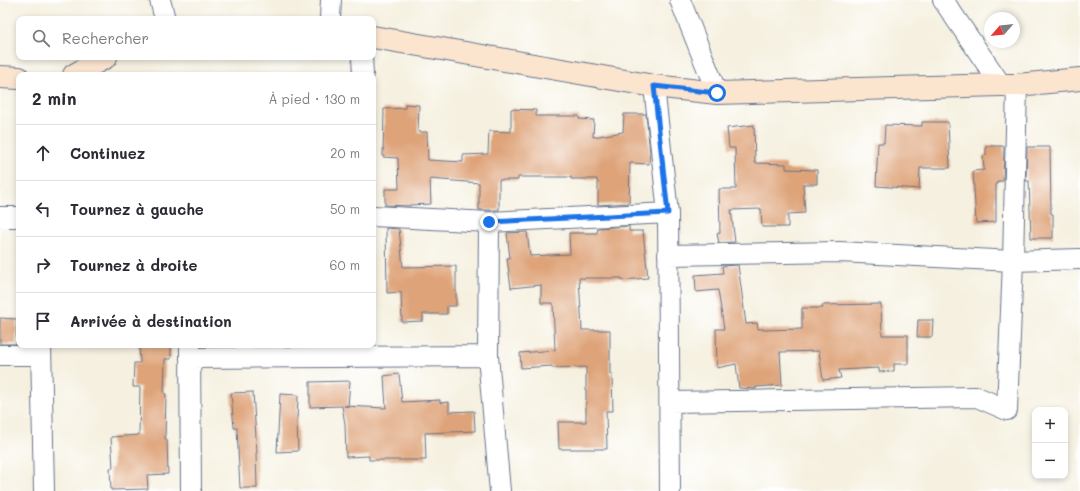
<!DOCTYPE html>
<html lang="fr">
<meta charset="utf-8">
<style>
:root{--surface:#fff;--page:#f2f2f3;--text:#2b2b33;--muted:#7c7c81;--line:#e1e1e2}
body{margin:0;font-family:Mali,sans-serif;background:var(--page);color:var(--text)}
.controls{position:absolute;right:12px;bottom:12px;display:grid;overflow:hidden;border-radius:8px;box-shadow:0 2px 6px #0003}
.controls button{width:36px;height:36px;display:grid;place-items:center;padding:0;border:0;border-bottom:1px solid var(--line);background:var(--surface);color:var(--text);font:20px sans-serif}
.compass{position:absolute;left:984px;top:12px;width:36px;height:36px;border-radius:50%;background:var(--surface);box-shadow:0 2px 6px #0003;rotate:242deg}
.stop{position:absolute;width:12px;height:12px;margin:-9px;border:3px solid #1a73e8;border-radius:50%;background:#fff}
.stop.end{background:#1a73e8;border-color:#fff;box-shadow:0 1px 4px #0008}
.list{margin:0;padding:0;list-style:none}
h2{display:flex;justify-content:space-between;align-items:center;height:52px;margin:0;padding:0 16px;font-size:17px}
h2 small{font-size:13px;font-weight:400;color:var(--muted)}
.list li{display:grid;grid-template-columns:26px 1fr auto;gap:12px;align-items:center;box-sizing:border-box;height:56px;padding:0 16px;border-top:1px solid var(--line)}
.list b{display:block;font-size:15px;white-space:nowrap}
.list em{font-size:13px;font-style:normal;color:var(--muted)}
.icon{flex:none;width:22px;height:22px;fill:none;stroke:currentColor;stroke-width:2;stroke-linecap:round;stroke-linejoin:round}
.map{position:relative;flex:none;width:1080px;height:491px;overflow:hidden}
.search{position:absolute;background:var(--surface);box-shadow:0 2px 6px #0003;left:16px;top:16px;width:360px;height:44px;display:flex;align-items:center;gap:10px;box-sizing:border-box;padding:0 14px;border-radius:8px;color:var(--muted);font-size:15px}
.panel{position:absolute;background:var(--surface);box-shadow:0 2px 6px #0003;left:16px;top:72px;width:360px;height:276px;border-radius:8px}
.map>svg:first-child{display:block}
.building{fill:#dea378}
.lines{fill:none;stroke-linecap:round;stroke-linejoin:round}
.street-casing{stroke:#67738b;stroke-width:22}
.secondary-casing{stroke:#67738b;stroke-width:24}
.street{stroke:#fff;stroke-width:20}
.secondary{stroke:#fbe5cf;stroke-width:22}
.route{stroke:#1a73e8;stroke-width:5}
</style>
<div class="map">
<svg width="1080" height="491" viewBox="0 0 1080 491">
<rect width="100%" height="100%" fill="#fff"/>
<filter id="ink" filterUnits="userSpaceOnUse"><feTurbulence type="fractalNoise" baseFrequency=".025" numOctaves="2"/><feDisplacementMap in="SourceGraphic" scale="8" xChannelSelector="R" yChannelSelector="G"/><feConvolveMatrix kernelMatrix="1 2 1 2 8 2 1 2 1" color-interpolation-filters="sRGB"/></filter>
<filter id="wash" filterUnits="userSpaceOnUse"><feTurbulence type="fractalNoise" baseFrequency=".012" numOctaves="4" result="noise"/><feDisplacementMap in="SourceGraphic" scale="16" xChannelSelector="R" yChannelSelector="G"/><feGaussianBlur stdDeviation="0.9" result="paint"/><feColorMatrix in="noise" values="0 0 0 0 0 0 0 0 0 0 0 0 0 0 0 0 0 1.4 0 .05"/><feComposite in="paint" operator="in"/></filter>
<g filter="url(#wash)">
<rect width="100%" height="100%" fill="#f5f0df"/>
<g id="blocks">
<path class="building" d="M405,104L419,105L418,132H427L428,160L463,162V155L488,154L489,131L511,132V109L536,110V116H579V119L594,120L593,137L623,132L624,114H646L650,152L649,164L630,163L629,203L598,205V182H597V179H571V177H518V180H499V210H479V183L430,179L431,204L410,205V206L385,205V189H399L398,158L383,157L384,109L405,108Z
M922,122H948L950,168H920L919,189L876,186L878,143H884L885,125L922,126Z
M754,125L755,163L786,164V169L817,170V184H803L805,213L788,214V227H762L761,209L731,210L735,242L719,243L717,234L720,233L719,189H736L735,148H729L727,128Z
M986,146H1004L1003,181H998V183H996V222L976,223L973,171L984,170L983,156L986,155Z
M1027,147H1050L1051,214H1053V238H1031L1029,181H1026Z
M629,226V231H643L648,278L622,280V278H579L582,330H610V374H612L613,411H606L607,449H559L558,422H586V367L552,368V366L521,368L520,353L555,350L553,303H541V285L511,288L507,258H510L507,233L527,232L530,256L570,254L569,233H597L598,228Z
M386,228L399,229L403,267L456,266V306H447V314H423V321L402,322L401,292L387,293Z
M738,265L746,324L757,323L758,329H763V330L802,329V308H823L822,305L881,304L882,335H908V364H894V371L879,372V368L839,370L841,378L823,380L819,351L780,352L782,385L756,387V389L739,388L736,364L717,368L716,329H724L718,290L696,292L695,275L723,273L722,266Z
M0,318L17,319L16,344H0Z
M918,320H933L932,337H917Z
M139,345H171V359H165L164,393L166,394L165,439H167L168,474L147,475L148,489L111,490L110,468H113L111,437L139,435L140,387H133L134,363H140Z
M399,374L402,402L440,400V403L449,402V412L474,411L475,431L425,433L426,460H369V456L346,457L345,424L342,406L310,407V382L350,381L348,406H344L386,408L384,376Z
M253,392L257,453H256L257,488H240L237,428H234L231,393Z
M280,394L298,395L297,422L298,451L277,452Z"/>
</g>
</g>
<g filter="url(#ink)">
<use href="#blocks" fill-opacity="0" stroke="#67738b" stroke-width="1"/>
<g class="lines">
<g class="street-casing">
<path id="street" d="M160,0L165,19
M680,0L717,93
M943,0L1001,85
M330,19L331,0
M362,57L363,75
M654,86L668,213L670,491
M373,216L489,222L668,213
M0,217H19
M489,222L488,356L500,491
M668,255L840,252L1013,261L1080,259
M41,345L44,491
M190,345L191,491
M0,355H41
M190,358L488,356
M670,402L977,397L1007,410L1013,261L1017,85"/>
</g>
<g class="secondary-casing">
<path id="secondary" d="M373,37L654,86L717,93L1001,85H1017L1080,79
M74,75L106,57
M0,77L19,78"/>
</g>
<use href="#street" class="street"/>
<use href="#secondary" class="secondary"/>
</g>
</g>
<g class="lines" filter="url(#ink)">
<path class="route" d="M489,222L668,213L654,86L717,93"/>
</g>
</svg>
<div class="controls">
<button>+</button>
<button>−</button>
</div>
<svg class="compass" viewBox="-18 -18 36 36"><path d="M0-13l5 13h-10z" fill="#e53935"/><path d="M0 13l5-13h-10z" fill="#7c7c81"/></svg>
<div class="stop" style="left:717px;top:93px"></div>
<div class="stop end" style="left:489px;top:222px"></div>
<div class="search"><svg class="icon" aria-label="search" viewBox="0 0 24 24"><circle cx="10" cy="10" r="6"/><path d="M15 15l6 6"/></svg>Rechercher</div>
<section class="panel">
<h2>2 min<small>À pied · 130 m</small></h2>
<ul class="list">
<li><svg class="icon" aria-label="ahead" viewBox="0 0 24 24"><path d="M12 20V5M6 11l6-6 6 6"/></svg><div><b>Continuez</b></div><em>20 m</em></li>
<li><svg class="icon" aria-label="left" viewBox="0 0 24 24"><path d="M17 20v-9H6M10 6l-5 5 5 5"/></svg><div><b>Tournez à gauche</b></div><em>50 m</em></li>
<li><svg class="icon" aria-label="right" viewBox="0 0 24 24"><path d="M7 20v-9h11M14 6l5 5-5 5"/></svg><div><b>Tournez à droite</b></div><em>60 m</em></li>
<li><svg class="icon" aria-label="arrive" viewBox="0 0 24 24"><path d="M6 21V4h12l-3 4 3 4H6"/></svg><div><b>Arrivée à destination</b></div></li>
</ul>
</section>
</div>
